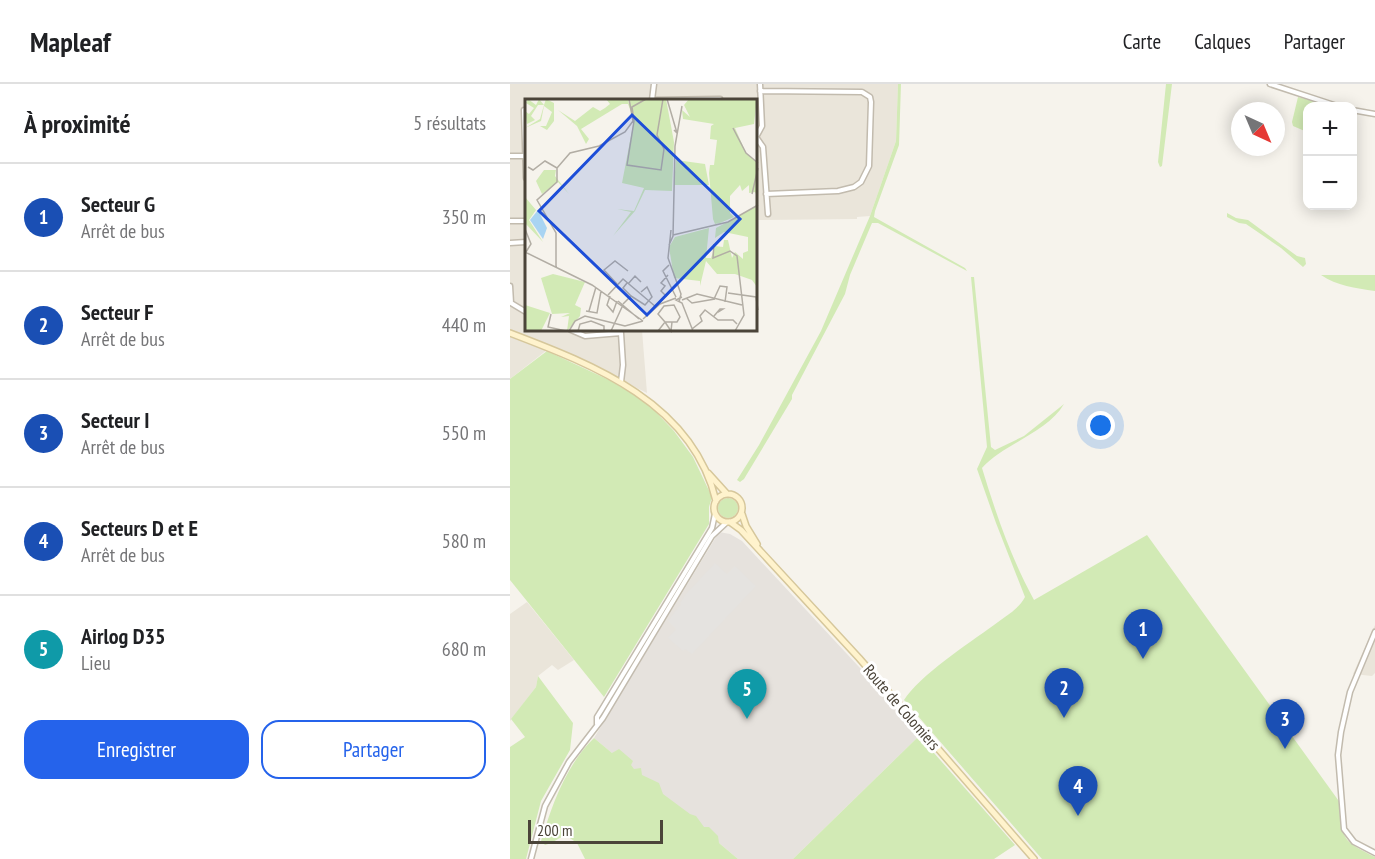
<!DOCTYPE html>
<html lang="fr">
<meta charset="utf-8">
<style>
:root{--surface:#fff;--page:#f2f2f2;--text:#202124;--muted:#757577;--line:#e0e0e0;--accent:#2563eb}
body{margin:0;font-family:"PT Sans Narrow",sans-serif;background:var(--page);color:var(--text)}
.controls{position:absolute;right:18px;top:18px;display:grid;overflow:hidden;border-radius:12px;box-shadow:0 3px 15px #0003}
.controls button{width:54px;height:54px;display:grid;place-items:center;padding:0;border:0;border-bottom:2px solid var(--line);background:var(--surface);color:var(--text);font:30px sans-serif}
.compass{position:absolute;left:721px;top:18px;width:54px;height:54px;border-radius:50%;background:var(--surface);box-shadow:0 3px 15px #0003;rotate:136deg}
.scale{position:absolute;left:18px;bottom:15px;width:135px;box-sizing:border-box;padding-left:6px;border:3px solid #4b4439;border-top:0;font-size:16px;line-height:21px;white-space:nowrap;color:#4b4439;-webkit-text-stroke:4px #fff;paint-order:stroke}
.you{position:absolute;left:591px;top:342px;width:21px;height:21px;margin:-15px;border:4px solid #fff;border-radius:50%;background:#1a73e8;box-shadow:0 0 0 9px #1a73e833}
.badge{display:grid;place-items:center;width:39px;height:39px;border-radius:50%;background:var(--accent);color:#fff;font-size:20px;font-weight:700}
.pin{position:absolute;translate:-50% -50px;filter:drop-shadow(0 2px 3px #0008)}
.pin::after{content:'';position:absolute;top:32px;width:21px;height:18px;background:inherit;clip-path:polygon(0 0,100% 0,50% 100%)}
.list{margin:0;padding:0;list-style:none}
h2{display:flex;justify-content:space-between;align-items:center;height:78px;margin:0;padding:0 24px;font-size:26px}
h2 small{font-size:20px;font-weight:400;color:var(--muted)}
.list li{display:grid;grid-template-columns:39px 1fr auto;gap:18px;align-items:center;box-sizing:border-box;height:108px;padding:0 24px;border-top:2px solid var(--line)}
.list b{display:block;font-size:22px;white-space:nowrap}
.list p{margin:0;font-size:20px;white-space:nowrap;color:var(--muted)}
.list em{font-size:20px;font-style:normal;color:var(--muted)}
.actions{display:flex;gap:12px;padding:18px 24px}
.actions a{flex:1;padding:14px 0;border:2px solid var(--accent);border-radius:18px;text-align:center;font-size:21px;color:var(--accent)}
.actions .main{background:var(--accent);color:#fff}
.map{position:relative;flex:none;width:865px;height:775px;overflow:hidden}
header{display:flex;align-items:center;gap:36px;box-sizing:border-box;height:84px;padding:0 30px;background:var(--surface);border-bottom:2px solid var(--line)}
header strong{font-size:28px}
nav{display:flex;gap:33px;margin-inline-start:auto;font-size:21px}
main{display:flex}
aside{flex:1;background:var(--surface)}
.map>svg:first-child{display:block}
.residential{fill:#eae5da}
.industrial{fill:#e6e2dd}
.green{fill:#d2eab5}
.parking{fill:#e5e3e0}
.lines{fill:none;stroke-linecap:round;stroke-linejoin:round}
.street-casing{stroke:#c2bbae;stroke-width:7}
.secondary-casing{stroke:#d6c79b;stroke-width:8}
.street{stroke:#fff;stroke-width:4}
.secondary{stroke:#fff3cd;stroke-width:5}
.labels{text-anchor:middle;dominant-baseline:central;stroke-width:6;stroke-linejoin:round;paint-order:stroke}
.street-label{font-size:16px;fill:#4b4439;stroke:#fff}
.inset-road{fill:none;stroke:#b2ada4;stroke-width:1.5}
.view{fill:#1d4ed8;fill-opacity:0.15;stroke:#1d4ed8;stroke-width:3}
.inset-edge{fill:none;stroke:#4b4439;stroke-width:3}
</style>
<header>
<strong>Mapleaf</strong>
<nav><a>Carte</a><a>Calques</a><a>Partager</a></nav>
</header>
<main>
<aside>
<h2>À proximité<small>5 résultats</small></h2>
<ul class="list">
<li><span class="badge" style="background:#1a4fb4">1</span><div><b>Secteur G</b><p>Arrêt de bus</p></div><em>350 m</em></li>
<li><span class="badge" style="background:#1a4fb4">2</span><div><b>Secteur F</b><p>Arrêt de bus</p></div><em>440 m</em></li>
<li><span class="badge" style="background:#1a4fb4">3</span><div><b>Secteur I</b><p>Arrêt de bus</p></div><em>550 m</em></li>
<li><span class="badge" style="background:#1a4fb4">4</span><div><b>Secteurs D et E</b><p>Arrêt de bus</p></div><em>580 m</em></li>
<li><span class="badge" style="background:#0f9aa8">5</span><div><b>Airlog D35</b><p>Lieu</p></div><em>680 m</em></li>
</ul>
<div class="actions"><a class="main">Enregistrer</a><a>Partager</a></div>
</aside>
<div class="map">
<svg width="865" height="775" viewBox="0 0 865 775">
<rect width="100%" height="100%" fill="#f6f3ec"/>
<path class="residential" d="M0,0H388L386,57L360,132L347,133V135L246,136V16H16V246H132L137,309L42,262L0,295Z
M17,518L64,576L48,586L42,581L28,592L26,603L0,637V530Z
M865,541V589L862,592L843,590Z"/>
<path class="industrial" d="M209,448L220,450L232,457L376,612L409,652L283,775H228L84,654Z"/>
<path class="green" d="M388,0H391L389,61L365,127L364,133L455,184L457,187L368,139H362L340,191L335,210L282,311V315L234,395L230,398L227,396L249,361L311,247L360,132L386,57Z
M656,0H662L652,82L650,83L648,78Z
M788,13L821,22H798L797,48L783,42L782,38Z
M717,129L726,134L738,136L787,172L795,174L796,180L793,183L771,164L736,140L729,139L717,133Z
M811,191H865V207C845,204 827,202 811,191Z
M461,193H464L481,363L485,366L514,352L554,320C537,349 493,360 472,384C486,430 501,474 524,516L637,451L831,720C831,756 833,757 865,773V775H532L394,616C409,592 459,559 484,541C494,533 509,525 515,513L486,439L467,385L477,363Z
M37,267L99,296L123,310L142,324L164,347L183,373L202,413L199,423V440L94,613L0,496V295Z
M208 424a10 10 0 1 1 20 0a10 10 0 1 1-20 0Z
M28,592L63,639L60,666L31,717L16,775H0V663L15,653L1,635L26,603Z
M409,652L505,761L484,775H283Z
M84,654L102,669L109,665L123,677L121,681L124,685L131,684L132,691L149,699L153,710L180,730L186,732L194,743H199L208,752L209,759L228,775H75L67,759L57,752C48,753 44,759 35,761L31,757C42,721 56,681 84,654Z"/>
<path class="parking" d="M205,479L217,490L225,482L246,502L182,570L175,565L173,567L158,554L166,545L158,537L171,520L170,519L176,510Z"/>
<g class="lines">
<g class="street-casing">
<path id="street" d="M144,0L142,16L210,15V16
M760,0L827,22
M250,7L352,8L360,13L361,18L359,82L351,98L344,103L328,107L256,110
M14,26L16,94
M842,26L865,30
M246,53L253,63L258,130
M246,53L252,42L250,0
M0,72H16
M0,137H16
M0,159L16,158
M0,202L1,219L16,228
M61,246L75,252L111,249L113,281L111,298
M865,548L840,608L831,648L828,671L834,745L844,758L865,769
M87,640V633L92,625L202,444L205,430
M21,775L35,722L59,678L93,634L202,452L217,438"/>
</g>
<g class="secondary-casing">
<path id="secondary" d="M0,249C84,281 183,319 206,417
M198,389L217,410
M204 424a14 14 0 1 1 28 0a14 14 0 1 1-28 0Z
M232,430L236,442L247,460
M220,438L231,446L349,574L524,775"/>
</g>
<use href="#street" class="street"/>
<use href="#secondary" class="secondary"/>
</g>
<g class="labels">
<g class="street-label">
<text transform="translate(392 623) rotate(49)">Route de Colomiers</text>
</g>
</g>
<g transform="translate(15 15)">
<rect width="232" height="232" fill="#f6f3ec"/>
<path d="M3,0L11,6L14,0L19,6L21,0L29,4V22L22,31L15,27H21L27,13L19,7L16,22L0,29L15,20L19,6H13L6,17L10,21L2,25L0,12L4,15L9,9L1,4ZM81,0H104L103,5L105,0H141L149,43L147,92L120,91L110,112L88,137L106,113L92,110L109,112L119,89L97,84L109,21L103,5H97L56,30L64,40L61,45L52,27L33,11L50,22L68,8L75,12L80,9L85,5ZM164,0H232L229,25L210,29L221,54L232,64V97L230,93L224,94V86L217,92L215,86L205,97V114L209,118L195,124L190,125L188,120L184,74L185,66H189L192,41L185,40L186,27L189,25L158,20L157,11L165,18L159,6ZM151,61L180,65L184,86H149ZM19,71H31L30,77L44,95L33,83L17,95L11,82ZM0,98L11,111L4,121L18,143L0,124ZM232,107V188L227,181L210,175H192L181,162L175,187V182L149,179L144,148L150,138L184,129L181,159H186L190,147L198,148L199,141H203L207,159L210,153L218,160V154L223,152V138L199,133L190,139L191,129ZM28,175L60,183L50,206L56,209L55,217L42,232L44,217L36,218L45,214L27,215L16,179ZM0,206L25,214L16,232H0Z" fill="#d2eab5"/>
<path d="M13,111L22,129L18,140L5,121Z" fill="#a9d4f2"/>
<path class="inset-road" d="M121,0L107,8L109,22L102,66L136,71L139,50L132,36L138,0M142,0L152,34L149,31M208,29L221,54L233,64M3,68L8,71L20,62L32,69M227,95L233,69M0,130L6,145L1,153M146,131L143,159L156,195L154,203M148,136L203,123L233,106M189,145L188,159L205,152L212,157L219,216L210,232M144,146L148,137L150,47L157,7M0,153L67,186L118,222M144,166L138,172L151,198M31,169V134L12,101L32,83V69L45,54L74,47L100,33L108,22L104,0M143,176L136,184L140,187L136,192L141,197L146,191M92,185L79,171L90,162L103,172M103,185L110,177L116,183M203,194L231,198L233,211M83,196L98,180L131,208M85,197L82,206L88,213L92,202M106,197L120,206L127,198L122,188L116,193M157,198L151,201L157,204L168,232M161,199L167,204L190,200M189,200L195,187L202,188L200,203M157,201L172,195L217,206M93,202L114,220M98,205L106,197L98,189L102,184M149,206L155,218L152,223H140L133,215L139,207ZM61,212L72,214L76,192M64,212L71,188M26,215L23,228L41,232M189,217L195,210H198L193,213M118,220L135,205L151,199M167,230L177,222L175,217L180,211L193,221H208L212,225M44,232L50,222L60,217L100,227L118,222M53,232L55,225L66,222L79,227V232M86,232L97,208M133,232L140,223L146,232L147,223"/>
<path class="view" d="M107,16L215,120L122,216L14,112Z"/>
<rect width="232" height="232" class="inset-edge"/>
</g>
</svg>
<div class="controls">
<button>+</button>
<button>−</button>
</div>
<svg class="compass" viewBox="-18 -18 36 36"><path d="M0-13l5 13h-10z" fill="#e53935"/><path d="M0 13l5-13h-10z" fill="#757577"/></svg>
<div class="scale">200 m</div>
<div class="you"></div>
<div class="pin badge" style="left:633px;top:575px;background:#1a4fb4">1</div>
<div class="pin badge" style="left:554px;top:634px;background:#1a4fb4">2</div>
<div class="pin badge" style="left:775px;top:665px;background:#1a4fb4">3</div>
<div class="pin badge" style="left:568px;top:732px;background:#1a4fb4">4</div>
<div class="pin badge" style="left:237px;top:635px;background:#0f9aa8">5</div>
</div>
</main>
